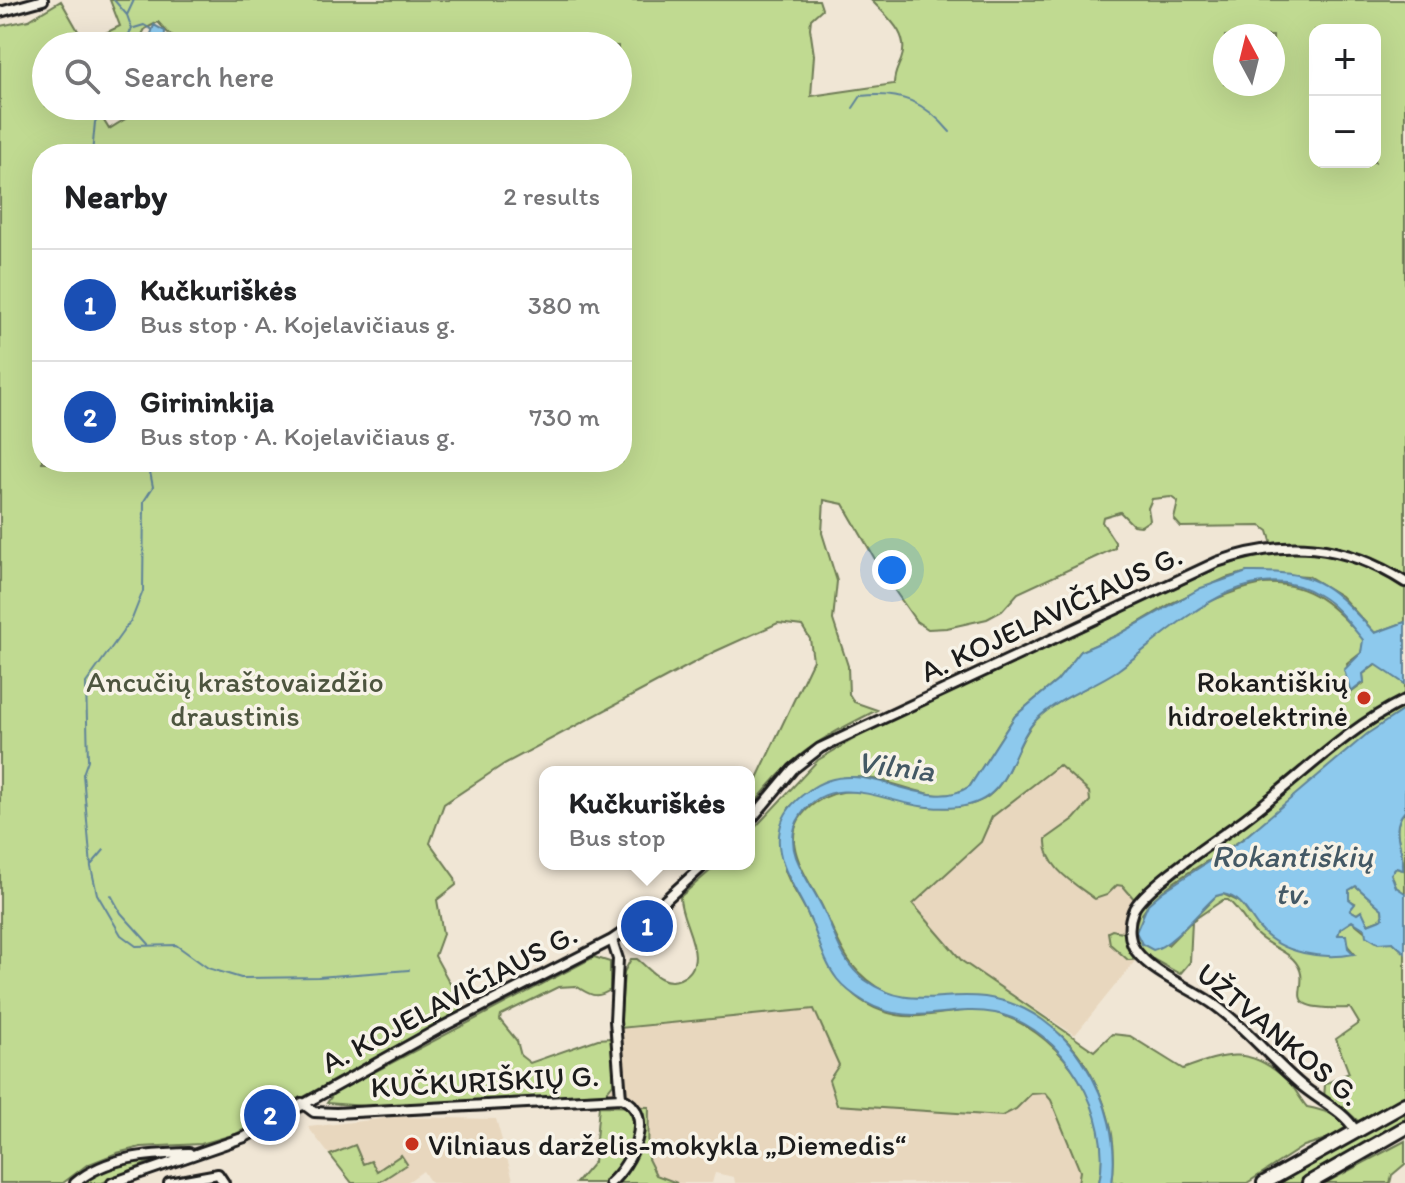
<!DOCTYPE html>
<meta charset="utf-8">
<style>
:root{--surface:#fff;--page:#f6f6f6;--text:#202124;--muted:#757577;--line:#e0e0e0;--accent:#1a73e8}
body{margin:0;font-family:Itim,sans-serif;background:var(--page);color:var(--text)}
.controls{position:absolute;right:24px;top:24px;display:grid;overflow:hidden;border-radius:16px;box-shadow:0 8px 32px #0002}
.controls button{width:72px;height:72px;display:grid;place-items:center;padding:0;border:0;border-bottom:2px solid var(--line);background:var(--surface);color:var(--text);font:40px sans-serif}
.compass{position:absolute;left:1213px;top:24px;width:72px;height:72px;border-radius:50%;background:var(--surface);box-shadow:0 8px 32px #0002;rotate:353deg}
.you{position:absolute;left:892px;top:570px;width:28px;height:28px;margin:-20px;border:6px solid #fff;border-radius:50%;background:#1a73e8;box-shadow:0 0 0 12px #1a73e833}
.badge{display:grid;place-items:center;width:52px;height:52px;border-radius:50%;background:var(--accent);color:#fff;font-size:26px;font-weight:700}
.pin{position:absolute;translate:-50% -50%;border:4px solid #fff;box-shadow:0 2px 8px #0006}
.popup{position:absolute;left:539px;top:766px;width:216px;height:104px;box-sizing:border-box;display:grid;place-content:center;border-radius:16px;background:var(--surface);filter:drop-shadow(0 2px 6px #0005);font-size:26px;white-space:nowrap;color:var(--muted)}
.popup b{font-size:30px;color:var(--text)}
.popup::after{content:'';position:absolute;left:50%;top:100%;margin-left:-16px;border:16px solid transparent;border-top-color:var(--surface)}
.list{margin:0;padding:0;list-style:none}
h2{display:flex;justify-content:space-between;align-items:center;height:104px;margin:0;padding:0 32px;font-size:34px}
h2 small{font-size:26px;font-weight:400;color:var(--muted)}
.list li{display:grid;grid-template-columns:52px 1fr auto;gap:24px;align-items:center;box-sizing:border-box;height:112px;padding:0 32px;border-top:2px solid var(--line)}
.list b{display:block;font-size:30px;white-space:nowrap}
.list p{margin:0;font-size:26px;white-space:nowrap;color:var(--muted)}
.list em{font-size:26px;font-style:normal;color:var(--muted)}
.icon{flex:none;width:44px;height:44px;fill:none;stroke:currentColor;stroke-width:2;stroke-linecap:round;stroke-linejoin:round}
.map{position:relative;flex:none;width:1405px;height:1183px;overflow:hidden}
.search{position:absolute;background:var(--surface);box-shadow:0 8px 32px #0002;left:32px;top:32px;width:600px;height:88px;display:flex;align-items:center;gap:20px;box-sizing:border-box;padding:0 28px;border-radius:44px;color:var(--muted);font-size:30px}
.panel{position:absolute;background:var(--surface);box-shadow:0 8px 32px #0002;left:32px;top:144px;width:600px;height:328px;border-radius:32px}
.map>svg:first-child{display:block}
.built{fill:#e8d7be}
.green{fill:#c0da91;stroke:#6e7b56;stroke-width:2;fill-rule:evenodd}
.water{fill:#8dc9ed;stroke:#608499;stroke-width:2;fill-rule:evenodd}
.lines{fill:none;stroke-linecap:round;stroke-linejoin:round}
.stream{stroke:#608499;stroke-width:2}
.minor-casing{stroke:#1c1c1c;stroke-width:14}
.primary-casing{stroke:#1c1c1c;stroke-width:18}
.minor{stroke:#f7f3e8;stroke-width:8}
.primary{stroke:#f7f3e8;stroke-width:12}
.poi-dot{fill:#c8321e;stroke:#f7f3e8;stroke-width:3}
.labels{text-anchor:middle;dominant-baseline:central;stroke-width:7;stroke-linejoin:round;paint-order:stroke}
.street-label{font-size:30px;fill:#1c1c1c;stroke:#f7f3e8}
.park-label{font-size:30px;fill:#4d553f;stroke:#f7f3e8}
.poi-label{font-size:30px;fill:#1c1c1c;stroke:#f7f3e8;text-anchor:end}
.water-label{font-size:32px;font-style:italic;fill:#445965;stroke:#f7f3e8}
</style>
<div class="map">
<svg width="1405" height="1183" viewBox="0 0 1405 1183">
<rect width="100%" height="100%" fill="#f0e6d5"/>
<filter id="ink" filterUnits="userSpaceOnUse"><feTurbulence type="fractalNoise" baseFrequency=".0125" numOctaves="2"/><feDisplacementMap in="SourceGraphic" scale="16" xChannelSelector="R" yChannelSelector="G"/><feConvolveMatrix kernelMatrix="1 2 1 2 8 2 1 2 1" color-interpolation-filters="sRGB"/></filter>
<g filter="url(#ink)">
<path class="built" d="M1059,764L1090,792V801L1074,819L1046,839L1048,858L1107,895L1117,884L1123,886L1141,907L1133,934L1112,930L1128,959L1135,961L1075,1035L962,961L913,904L981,842L992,817Z
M814,1009L839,1065L830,1075L1016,1109L1031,1094L1045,1093L1051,1100L1080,1171L1077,1183H735L734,1177L715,1173L712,1183H677L656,1175L648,1159L649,1107L599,1106L613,1084V1029Z
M397,1117L496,1119L514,1183H431L423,1171L406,1183H351L308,1127Z"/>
<path class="green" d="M110,0H819L822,9L811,19L810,28L814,55L811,96L894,84C894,74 897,70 901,60C911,34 887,17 871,0H1405V622L1375,633L1341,596L1308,576L1247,572L1226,578L1172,603L1118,635L1081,651L1057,681L1015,716L970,786C918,822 865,733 789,808C787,824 781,846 783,862C786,881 802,900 809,917C830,961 840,1004 897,1015C930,1021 968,1003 1000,1014C1066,1037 1115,1113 1099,1183H1078L1080,1171L1051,1100L1045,1093L1031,1094L1016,1109L1002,1116L837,1105L829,1080L839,1065L814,1009L620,1028L624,972L631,959H637C650,969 662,987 680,979C714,964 679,921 680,897L718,864H749V834L818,760L878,725L1222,565L1274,551L1268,531L1261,526L1181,527L1174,519L1178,502L1171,497L1152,499L1148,508L1150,520L1141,526L1133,525L1120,512L1103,517L1102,522L1115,542V548L1018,593L1002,611L987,619L947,628L928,629L916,621L886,578L843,504L824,500L822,533L837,581L833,620L848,666L849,694L854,702L877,710C816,741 790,755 749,811V795L813,660L810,639L802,626L778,623L714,652L504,764L444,804L430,843L455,878L456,885L437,900L443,934L435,956L464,1009L236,1134L201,1144L141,1147L117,1153L87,1165L63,1183H0V26L29,20L61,1L85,43L120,26ZM158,22L169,34L193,46H618V106H191L138,111L109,129L101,116L104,106H46V46H136L145,29ZM1315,30H1375V162H1315ZM1225,36H1273V84H1225ZM42,154H622V462H42Z
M1263,584C1311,581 1334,607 1364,640L1361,653L1347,664L1352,692L1364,683L1363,674L1377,664L1405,684V709C1347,745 1300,796 1245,837C1213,861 1164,880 1142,914L1168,945L1216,896L1223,894L1240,902L1261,930L1354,953L1338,935L1340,929L1352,921L1378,942H1393L1405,953V1095L1360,1123L1342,1106L1324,1099L1325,1084L1349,1073L1336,1039L1359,1023L1350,1008C1266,1011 1320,987 1293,959C1282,949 1267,945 1256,934C1246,924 1240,910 1228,900H1223L1192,921L1190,962L1180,974L1153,959L1128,960L1110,944L1108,932L1112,930L1133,934L1141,907L1123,886L1117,885L1107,895L1095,899C1075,884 1044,867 1046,839L1074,819L1090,801L1089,792L1059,765L992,817L981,842L913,904L962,961L1094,1051L1112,1034L1130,1036L1183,1069C1227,1053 1250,1045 1288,1081C1295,1088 1300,1099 1307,1107C1321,1110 1340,1114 1346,1127L1329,1138L1304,1146L1247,1183H1112C1117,1149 1112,1121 1098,1089C1088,1065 1070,1038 1046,1024C1032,1016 954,1003 934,1000C918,997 902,1001 887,993C844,970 841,944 821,904C804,871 773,832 815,803C868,766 928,829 984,799C1011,784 1015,741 1037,719C1057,699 1090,687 1114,672C1136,658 1154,639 1175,623C1199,604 1233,590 1263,584Z
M1405,811V895L1396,887L1391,873L1396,868L1403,870C1405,849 1388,830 1405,811Z
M1356,886L1382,909L1383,918L1367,924L1361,911L1357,914L1350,910L1355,903L1349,900V890Z
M594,957L610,962V990C596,1000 588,994 576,986L558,987L501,1015L500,1020L517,1041L521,1056L530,1063L598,1039L610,1038L613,1041V1084L605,1094L364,1106L327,1103L334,1093Z
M599,1106L649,1107L648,1159L656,1175L677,1183H576L594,1162Z
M1405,1110V1123L1302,1183H1275Z
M1405,1141V1164L1392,1175L1390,1183H1325Z
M355,1145L363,1164L371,1161L377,1171L401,1155L407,1164L378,1183H352L330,1155Z
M139,1159L152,1161L102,1183H81L107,1168Z"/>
<path class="water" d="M154,25L165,31L164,46H147Z
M1247,572C1319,571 1327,583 1375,633L1405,622V684L1375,664L1363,674L1364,682L1351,692L1344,670L1361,653L1363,640C1350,625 1337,606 1320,596C1246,550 1172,631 1118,670C1093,687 1060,697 1038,718C1015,739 1013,778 988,796C972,808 948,809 928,807C887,804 833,769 801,815C792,828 791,842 796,857C802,873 811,886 819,901C834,927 839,962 865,980C909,1011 939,991 985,997C1070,1008 1124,1105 1112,1183H1099C1114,1117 1064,1027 995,1013C948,1004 912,1029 865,1002C855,996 844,988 837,979C823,961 819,939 810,919C798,891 773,861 780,829C783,812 795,800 808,791C863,749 923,818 970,786L1015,716L1057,681L1081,651L1118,635L1201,588Z
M1405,709V811C1388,830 1405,849 1403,870L1396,868L1391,874L1396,887L1405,893V953L1393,942L1378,943L1366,936L1365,929L1352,921L1340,929L1338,935H1346L1348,948L1354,954C1324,960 1281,954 1259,928C1248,914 1242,897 1223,894L1216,896C1201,909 1171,947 1153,950L1142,944L1136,932L1148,904L1162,892L1243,839L1367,734ZM1356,886L1382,909L1383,918L1368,924L1362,911L1357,914L1350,910L1355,904L1349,899V890Z"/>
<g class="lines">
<path class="stream" d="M114,0L127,15L132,29L121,46
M127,15L134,0
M134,28L144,25L151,29
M853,108L861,96C900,91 925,102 950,132
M92,154L95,122L107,106
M148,462L153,487L144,501L143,591L132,619L86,683L88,760L83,774L91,867L97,894L121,935L136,946L176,945L208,968L241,978L318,977L409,970
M92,864L104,850
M111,895L121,913L149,944"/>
<g class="minor-casing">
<path id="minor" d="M0,12L43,0
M749,822L793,769L820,748L1217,562C1284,538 1344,543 1405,582
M612,940L618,959L615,1021L621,1098
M302,1103L314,1112L336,1113L621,1098C658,1113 630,1166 610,1183
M1355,1130C1343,1110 1318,1100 1300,1084C1271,1059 1246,1028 1216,1006C1192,988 1154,975 1136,951C1128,940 1128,923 1133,911C1142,889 1214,841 1235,826C1293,785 1341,731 1405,700
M75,1183C107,1156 149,1154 189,1153
M112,1183L245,1137L440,1028L612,940L650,914L705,864
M169,1183L218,1174L224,1183"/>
</g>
<g class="primary-casing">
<path id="primary" d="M1264,1183L1405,1104
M1309,1183L1405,1128"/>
</g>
<use href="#minor" class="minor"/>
<use href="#primary" class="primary"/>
</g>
</g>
<g class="poi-dot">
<circle cx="1364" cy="698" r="8"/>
<circle cx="412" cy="1144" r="8"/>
</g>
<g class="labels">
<g class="street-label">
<text transform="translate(1051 613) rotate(-25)">A. KOJELAVIČIAUS G.</text>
<text transform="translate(449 998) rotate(-28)">A. KOJELAVIČIAUS G.</text>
<text transform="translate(1279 1034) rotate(40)">UŽTVANKOS G.</text>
<text transform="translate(485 1081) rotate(-3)">KUČKURIŠKIŲ G.</text>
</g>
<g class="park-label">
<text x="235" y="681">Ancučių kraštovaizdžio<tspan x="235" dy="34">draustinis</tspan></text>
</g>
<g class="poi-label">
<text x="1348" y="681">Rokantiškių<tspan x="1348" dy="34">hidroelektrinė</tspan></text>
<text x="428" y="1144" text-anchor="start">Vilniaus darželis-mokykla „Diemedis“</text>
</g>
<g class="water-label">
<text transform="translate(896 766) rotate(7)">Vilnia</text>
<text x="1292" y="856">Rokantiškių<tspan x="1292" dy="37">tv.</tspan></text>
</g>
</g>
</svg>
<div class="controls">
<button>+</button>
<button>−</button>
</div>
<svg class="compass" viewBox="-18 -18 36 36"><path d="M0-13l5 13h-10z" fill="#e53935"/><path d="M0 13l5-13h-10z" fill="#757577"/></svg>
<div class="you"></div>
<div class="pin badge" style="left:647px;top:926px;background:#1a4fb4">1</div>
<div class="popup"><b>Kučkuriškės</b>Bus stop</div>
<div class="pin badge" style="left:270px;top:1115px;background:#1a4fb4">2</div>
<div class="search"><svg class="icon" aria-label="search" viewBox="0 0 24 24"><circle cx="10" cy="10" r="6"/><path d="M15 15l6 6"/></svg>Search here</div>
<section class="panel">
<h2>Nearby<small>2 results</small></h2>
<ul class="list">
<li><span class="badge" style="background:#1a4fb4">1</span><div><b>Kučkuriškės</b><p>Bus stop · A. Kojelavičiaus g.</p></div><em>380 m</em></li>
<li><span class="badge" style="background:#1a4fb4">2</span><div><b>Girininkija</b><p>Bus stop · A. Kojelavičiaus g.</p></div><em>730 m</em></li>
</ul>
</section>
</div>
